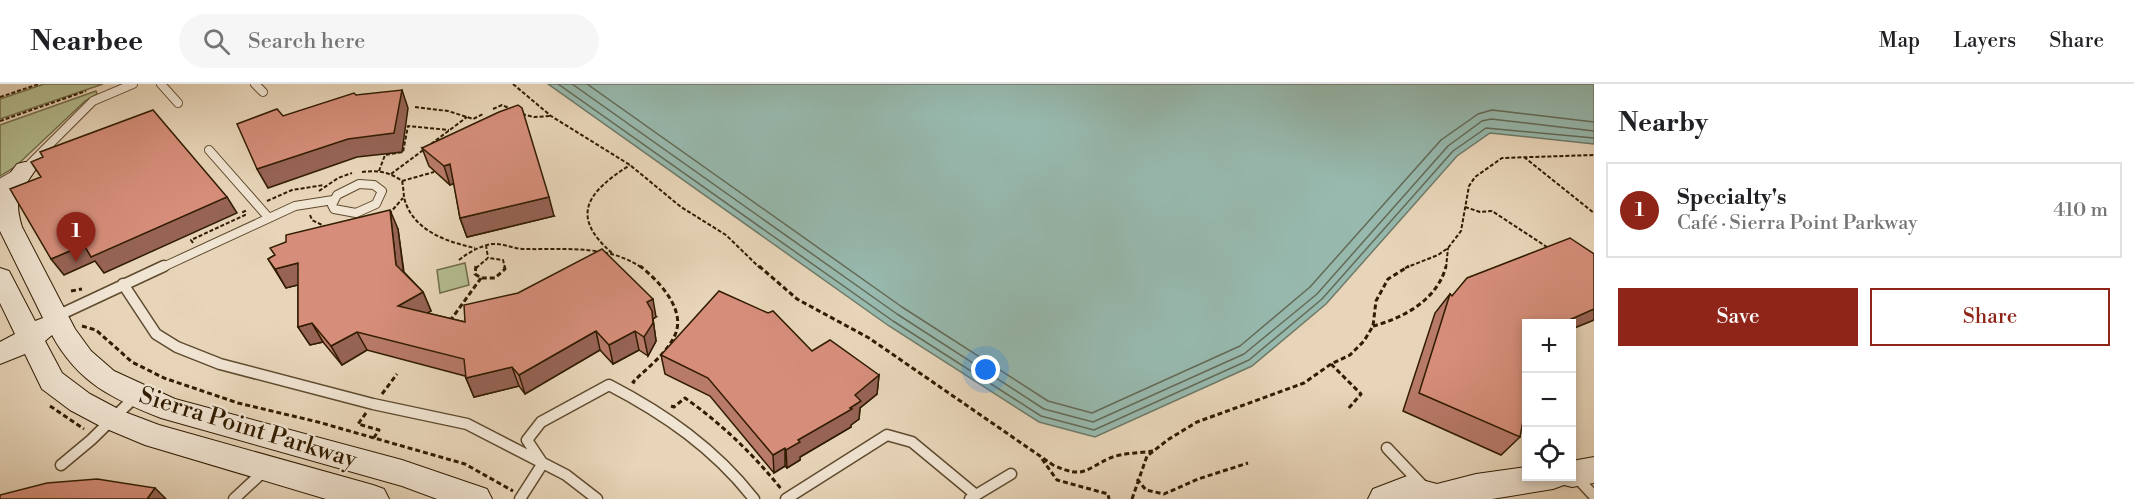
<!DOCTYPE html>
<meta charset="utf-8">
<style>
:root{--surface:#fff;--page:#f6f6f6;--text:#202124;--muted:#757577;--line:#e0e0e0;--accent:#8f2418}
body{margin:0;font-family:"Libre Bodoni",serif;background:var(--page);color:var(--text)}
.controls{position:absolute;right:18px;bottom:18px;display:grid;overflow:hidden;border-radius:0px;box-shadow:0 3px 9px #0003}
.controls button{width:54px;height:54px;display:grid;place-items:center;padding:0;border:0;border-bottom:2px solid var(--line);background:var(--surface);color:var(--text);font:30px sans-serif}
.you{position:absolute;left:986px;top:286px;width:21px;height:21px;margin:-15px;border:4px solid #fff;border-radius:50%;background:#1a73e8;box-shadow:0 0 0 9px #1a73e833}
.badge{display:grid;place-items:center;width:39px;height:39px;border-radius:50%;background:var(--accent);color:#fff;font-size:20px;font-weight:700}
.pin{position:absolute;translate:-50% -50px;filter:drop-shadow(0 2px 3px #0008)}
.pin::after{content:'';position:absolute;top:32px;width:21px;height:18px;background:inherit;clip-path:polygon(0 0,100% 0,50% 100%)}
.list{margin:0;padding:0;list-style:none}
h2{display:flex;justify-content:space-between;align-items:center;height:78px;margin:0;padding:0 24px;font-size:26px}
h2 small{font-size:20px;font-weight:400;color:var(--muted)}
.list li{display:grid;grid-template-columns:39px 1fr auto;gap:18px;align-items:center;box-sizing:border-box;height:96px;margin:0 12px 12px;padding:0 12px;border:2px solid var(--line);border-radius:0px}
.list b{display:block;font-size:22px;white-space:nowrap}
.list p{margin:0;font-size:20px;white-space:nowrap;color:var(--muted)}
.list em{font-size:20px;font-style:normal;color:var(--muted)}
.actions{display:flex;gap:12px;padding:18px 24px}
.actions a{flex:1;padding:14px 0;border:2px solid var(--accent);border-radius:0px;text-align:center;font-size:21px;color:var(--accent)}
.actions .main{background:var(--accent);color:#fff}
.icon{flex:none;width:33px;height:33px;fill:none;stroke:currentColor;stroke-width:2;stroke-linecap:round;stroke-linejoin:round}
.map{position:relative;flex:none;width:1594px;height:415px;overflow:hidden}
header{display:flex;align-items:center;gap:36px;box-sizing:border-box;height:84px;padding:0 30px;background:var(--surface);border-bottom:2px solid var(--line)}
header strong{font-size:28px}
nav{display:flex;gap:33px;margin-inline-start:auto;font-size:21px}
.search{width:420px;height:54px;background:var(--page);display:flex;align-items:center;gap:15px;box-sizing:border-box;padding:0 21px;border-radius:33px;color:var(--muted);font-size:22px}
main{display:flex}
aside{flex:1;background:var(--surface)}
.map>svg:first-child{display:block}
.green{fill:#b4bd90;stroke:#726c48;stroke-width:1.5}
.water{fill:#97b9ae;stroke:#6e7a68;stroke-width:1.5}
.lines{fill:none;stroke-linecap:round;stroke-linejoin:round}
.shore{stroke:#646a57;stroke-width:1.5}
.lane-far1-casing{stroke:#5f4a2e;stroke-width:10}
.lane-casing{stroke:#5f4a2e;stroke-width:13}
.secondary-casing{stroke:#311c00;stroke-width:2}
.path-far1{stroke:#311c00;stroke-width:2;stroke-dasharray:4 2;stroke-linecap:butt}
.path{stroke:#311c00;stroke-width:3;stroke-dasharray:5 3;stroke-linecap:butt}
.lane-far1{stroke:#f0e4d2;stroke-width:8}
.lane{stroke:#f0e4d2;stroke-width:10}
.secondary{fill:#f0e4d2;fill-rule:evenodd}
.wall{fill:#b87a69;stroke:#311c00;stroke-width:1.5}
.shaded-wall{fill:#966355;stroke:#311c00;stroke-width:1.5}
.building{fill:#d68e7a;stroke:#311c00;stroke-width:1.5}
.labels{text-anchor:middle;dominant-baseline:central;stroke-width:4.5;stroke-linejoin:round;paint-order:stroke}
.street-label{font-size:24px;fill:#311c00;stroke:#f0e4d2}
</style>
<header>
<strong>Nearbee</strong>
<div class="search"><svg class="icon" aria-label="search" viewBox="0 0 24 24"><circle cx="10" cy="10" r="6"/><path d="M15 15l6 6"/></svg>Search here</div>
<nav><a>Map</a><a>Layers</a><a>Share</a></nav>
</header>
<main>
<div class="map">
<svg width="1594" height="415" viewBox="0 0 1594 415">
<rect width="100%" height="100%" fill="#e8d5b9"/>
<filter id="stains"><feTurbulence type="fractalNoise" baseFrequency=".00333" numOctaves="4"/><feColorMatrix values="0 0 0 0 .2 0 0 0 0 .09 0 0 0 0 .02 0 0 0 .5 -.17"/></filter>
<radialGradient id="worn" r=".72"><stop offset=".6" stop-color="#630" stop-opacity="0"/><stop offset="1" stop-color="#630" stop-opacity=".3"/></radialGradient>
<path class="green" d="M44,0H103L0,35V15Z
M96,7L97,10L85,17L15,83L0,92V41Z
M465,179L469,201L440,209L437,186Z"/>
<path class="water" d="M548,0H1594V60L1490,49L1457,72L1326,220L1252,282L1095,353L1039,338L889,242Z"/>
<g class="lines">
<path class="shore" d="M558,0L893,237L1041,332L1094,346L1249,276L1322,215L1453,67L1486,44L1594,54
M572,0L897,230L1044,325L1093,338L1244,270L1317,210L1448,62L1482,37L1491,35L1594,47
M587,0L902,223L1048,317L1092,329L1240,262L1310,203L1441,56L1478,30L1492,26L1594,38"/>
<g class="lane-far1-casing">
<path id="lane-far1" d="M161,0L178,19
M255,0L263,8
M209,66L268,133
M26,84L93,17L133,0
M0,99L14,91
M359,100L374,101L382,107L376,120L356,129L334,125L332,121L337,111Z
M161,184L295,122L333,116"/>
</g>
<g class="lane-casing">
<path id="lane" d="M123,200L156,250L177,263L220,280L373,320L467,340L566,391L597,415
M57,232L164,182
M1387,364L1422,401
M541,377L527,356L541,338L609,301C665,330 715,365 754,415
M61,381L91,356L136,312
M1572,388L1594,412
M976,411L1011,390
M234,415L264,387
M520,415L543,379
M786,415L887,351L912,358L976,411L970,415"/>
</g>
<g class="secondary-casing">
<path id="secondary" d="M25,78L33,80L36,85C20,109 13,113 22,143L75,245L91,267L114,287L175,315L402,376L487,405L492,415H437L402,402L161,334C113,315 78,299 52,251L45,257L62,289L90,310L122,327L159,341L373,401L384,405L389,415H326L145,361L102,343L70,326L42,305L25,270L0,280V258L15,250L0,219V184L9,187L35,237L43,234L0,147V103L17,80Z
M1594,373V399L1572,403L1564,401L1553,405L1492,415H1368L1373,405L1407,392L1437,400L1476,390L1526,383V392H1572V377Z"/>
</g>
<path class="path-far1" d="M513,0L551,32L630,81L681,123L726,151L760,184
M0,13L39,0
M415,23L448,27L473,35L483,30
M493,25L502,21L511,25
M522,30L534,33L551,32
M0,37L86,7
M431,60L467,33
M1524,73L1594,129
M379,87L385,71L403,68L408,42L449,46
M362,88C377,86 390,88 402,97C404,105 403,113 406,120C417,148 448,158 475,164
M391,90L426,64
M402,97L434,88
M319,107L338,94L352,89
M267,117L292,106L324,101
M1465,123L1480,128L1492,127L1550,165
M389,130L403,114
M310,131L312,136L326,143
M193,159L191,156L245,131L243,128L247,126
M486,161L488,174
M612,169C568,131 589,107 630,81
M459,176C469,168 480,162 492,160C504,159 513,165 524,165C563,166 608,160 642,184
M476,184L488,174L503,176L505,184
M1405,184L1438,171L1448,164L1461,147L1469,102L1475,93L1502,74L1594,71
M1446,184L1448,164"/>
<path class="path" d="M476,182L475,190L481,194H495L505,185L504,182
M759,182L797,215L869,254L1053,381C1084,395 1084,386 1110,374C1122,369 1140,369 1153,367
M71,207L82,205
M450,237L481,194
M82,242L96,246L132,278L164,294L238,319L318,338L465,380L513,407
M1373,242C1404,234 1438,215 1446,182
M1331,280L1361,310L1348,325
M635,299L633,298C647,284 665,271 674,253C688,227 659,197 640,182
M382,310L397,290
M50,322L84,345
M671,322L674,323L685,314C722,340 754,371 782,406
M366,329L358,340L379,346L373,355
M1042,375L1057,396L1108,410L1109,415
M1137,395L1146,406L1164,410L1198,395L1248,379
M1132,415L1147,372L1169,355L1197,338L1304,299L1331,280L1350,271L1364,257L1373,242L1376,217L1388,195L1409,182"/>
<use href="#lane-far1" class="lane-far1"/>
<use href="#lane" class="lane"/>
<use href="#secondary" class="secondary"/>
</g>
<path class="wall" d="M422,64L554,132L467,153L460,134L454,99L450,101L429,82Z
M398,145L404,188L423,208L431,227L427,229L465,238L656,233L653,235L656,257L648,272L639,266L613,280L600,266L525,310L519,302L474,313L465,292L367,266L342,281L323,258L310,261L298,243V201L286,204L268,175L275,171L286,158Z
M1594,170V236L1572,245V240H1527L1520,353L1501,371L1403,327L1435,229L1450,210L1452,212Z
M812,267L879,291L877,310L860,324L859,335L851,341V343L800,373V376L787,384L785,382L774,389L710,312L665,290L661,271Z"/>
<path class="shaded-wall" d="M402,6L408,24L402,68L357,73L268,104L257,85Z
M450,80L457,98L450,101L444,82Z
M227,113L237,129L104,189L95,177L64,191L51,175L84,161Z
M549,113L554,132L467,153L460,134Z
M390,126L398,145L405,200L396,181Z
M298,179L309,198L286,204L275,185Z
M423,208L431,227L407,241L398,222Z
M653,215L656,233L653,235L656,257L648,272L644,253L647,218Z
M1594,225V236L1572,245V240H1560Z
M312,239L323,258L310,261L298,243Z
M596,247L600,266L525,310L519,291Z
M635,247L639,266L613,280L609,261Z
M357,248L367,266L342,281L331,262Z
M512,283L519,302L474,313L466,294Z
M879,291L877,310L860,324L859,335L851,341V343L800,373V376L787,384L786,366Z
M785,364V382L774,389L773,371Z
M155,404L166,415H147Z"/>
<path class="building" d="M402,6L394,49L348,55L257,85L237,40L277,25L283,32L354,9L356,11Z
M518,21L522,24L549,113L460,134L450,80L444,82L422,64L499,28Z
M153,26L227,113L91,173L84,161L51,175L10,105L41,93L31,78L43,73L40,68Z
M390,126L396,181L423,208L398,222L465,238L464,221L518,209L602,165L653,215L647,218L652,227L653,239L644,253L635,247L609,261L596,247L519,291L512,283L466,294L464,275L357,248L331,262L312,239L298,243V179L275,185L268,175L275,171L270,164L286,158V151Z
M1570,154L1594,170V225L1560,240H1527V316L1520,353L1419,309L1450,210L1452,212L1467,194Z
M719,207L768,229L773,227L812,267L830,256L879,291L855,311L861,317L850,324L852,325L798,356L800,358L786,366L785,364L773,371L708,294L661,271Z
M97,395L155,404L147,415H0V411L47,399Z"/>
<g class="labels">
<g class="street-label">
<text transform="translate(248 344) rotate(17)">Sierra Point Parkway</text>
</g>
</g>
<rect width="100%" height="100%" filter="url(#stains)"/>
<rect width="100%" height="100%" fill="url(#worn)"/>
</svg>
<div class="controls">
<button>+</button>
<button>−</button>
<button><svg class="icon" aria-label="locate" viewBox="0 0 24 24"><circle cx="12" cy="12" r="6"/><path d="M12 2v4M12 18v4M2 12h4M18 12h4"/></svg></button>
</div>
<div class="you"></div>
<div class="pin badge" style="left:76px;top:178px">1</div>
</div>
<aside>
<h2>Nearby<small></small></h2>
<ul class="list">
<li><span class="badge">1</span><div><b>Specialty's</b><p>Café · Sierra Point Parkway</p></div><em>410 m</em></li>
</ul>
<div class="actions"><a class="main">Save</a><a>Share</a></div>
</aside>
</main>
